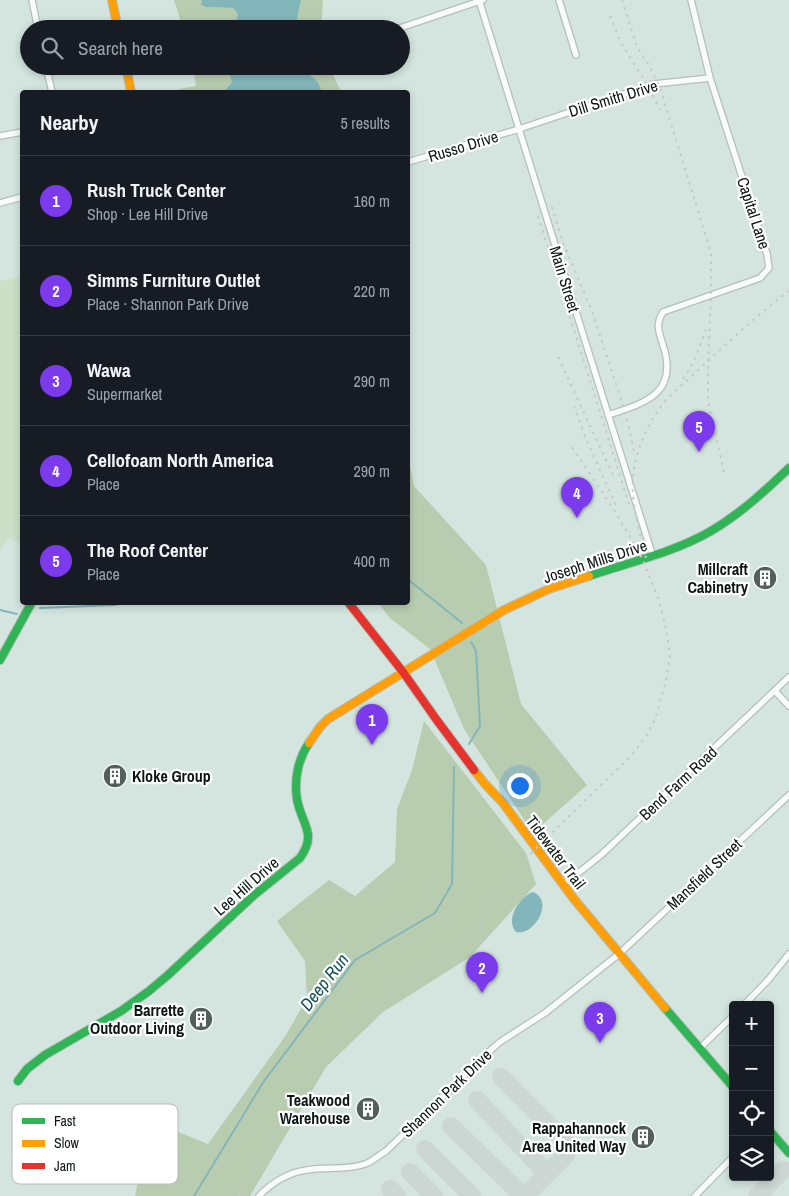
<!DOCTYPE html>
<meta charset="utf-8">
<style>
:root{--surface:#171b24;--page:#20242c;--text:#f1f3f6;--muted:#9ea1a6;--line:#363941;--accent:#7c3aed}
body{margin:0;font-family:"Archivo Narrow",sans-serif;background:var(--page);color:var(--text)}
.controls{position:absolute;right:15px;bottom:15px;display:grid;overflow:hidden;border-radius:5px;box-shadow:0 2px 8px #0003}
.controls button{width:45px;height:45px;display:grid;place-items:center;padding:0;border:0;border-bottom:1px solid var(--line);background:var(--surface);color:var(--text);font:25px sans-serif}
.you{position:absolute;left:519px;top:785px;width:18px;height:18px;margin:-12px;border:4px solid #fff;border-radius:50%;background:#1a73e8;box-shadow:0 0 0 8px #1a73e833}
.badge{display:grid;place-items:center;width:32px;height:32px;border-radius:50%;background:var(--accent);color:#fff;font-size:16px;font-weight:700}
.pin{position:absolute;translate:-50% -41px;filter:drop-shadow(0 1px 2px #0008)}
.pin::after{content:'';position:absolute;top:26px;width:18px;height:15px;background:inherit;clip-path:polygon(0 0,100% 0,50% 100%)}
.list{margin:0;padding:0;list-style:none}
h2{display:flex;justify-content:space-between;align-items:center;height:65px;margin:0;padding:0 20px;font-size:21px}
h2 small{font-size:16px;font-weight:400;color:var(--muted)}
.list li{display:grid;grid-template-columns:32px 1fr auto;gap:15px;align-items:center;box-sizing:border-box;height:90px;padding:0 20px;border-top:1px solid var(--line)}
.list b{display:block;font-size:19px;white-space:nowrap}
.list p{margin:0;font-size:16px;white-space:nowrap;color:var(--muted)}
.list em{font-size:16px;font-style:normal;color:var(--muted)}
.icon{flex:none;width:28px;height:28px;fill:none;stroke:currentColor;stroke-width:2;stroke-linecap:round;stroke-linejoin:round}
.map{position:relative;flex:none;width:789px;height:1196px;overflow:hidden}
.search{position:absolute;background:var(--surface);box-shadow:0 2px 8px #0003;left:20px;top:20px;width:390px;height:55px;display:flex;align-items:center;gap:12px;box-sizing:border-box;padding:0 18px;border-radius:28px;color:var(--muted);font-size:19px}
.panel{position:absolute;background:var(--surface);box-shadow:0 2px 8px #0003;left:20px;top:90px;width:390px;height:515px;border-radius:5px}
.map>svg:first-child{display:block}
.green{fill:#cce0c7}
.forest{fill:#b8cdb0}
.water{fill:#82b6ba}
.lines{fill:none;stroke-linecap:round;stroke-linejoin:round}
.stream{stroke:#82b6ba;stroke-width:2}
.taxiway{stroke:#ccd6d2;stroke-width:18}
.street-casing{stroke:#b2c0bb;stroke-width:8}
.fast-casing{stroke:#b2c0bb;stroke-width:10}
.slow-casing{stroke:#b2c0bb;stroke-width:10}
.jam-casing{stroke:#b2c0bb;stroke-width:10}
.street{stroke:#f8fbfa;stroke-width:5.5}
.fast{stroke:#30b455;stroke-width:8}
.slow{stroke:#ff9f0a;stroke-width:8}
.jam{stroke:#e5322d;stroke-width:8}
.rail{stroke:#c4c8c6;stroke-width:2;stroke-dasharray:2.5 5;stroke-linecap:butt}
.labels{text-anchor:middle;dominant-baseline:central;stroke-width:4.5;stroke-linejoin:round;paint-order:stroke}
.street-label{font-size:16px;fill:#0c1713;stroke:#fff}
.poi-label{font-size:16px;font-weight:bold;fill:#0c1713;stroke:#fff;text-anchor:end}
.water-label{font-size:18px;font-style:italic;fill:#165058;stroke:#fff}
.key{fill:#fff;stroke:#b6b9b8;stroke-width:1}
.key-label{font-size:14px;fill:#0c1713}
</style>
<div class="map">
<svg width="789" height="1196" viewBox="0 0 789 1196">
<rect width="100%" height="100%" fill="#d3e5de"/>
<path class="green" d="M22,276V544L9,538L0,550V281Z"/>
<path class="forest" d="M174,0H203L206,7L233,8L238,14L236,21L235,29H183Z
M301,0H323L321,29H295Z
M193,66H231L230,76L232,82L229,86L223,92H224H179V89L196,86Z
M300,66H329L341,92H322L318,82Z
M408,456L414,486L486,565L521,704L587,785L533,833L464,729L430,649L390,618L378,603L408,602Z
M424,721L526,853L536,884L470,957L383,1012L326,1067L250,1196H135L139,1176L176,1131L208,1144L286,1035L307,998L305,961L277,921L329,880L355,896L395,862L397,809L412,770Z"/>
<path class="water" d="M202,0H301L295,29H235L236,21L238,14L233,8L206,7L201,5Z
M231,66H300L318,82L322,92H223L229,86L232,82L230,76Z
M533,892C555,901 534,936 516,932C505,920 519,897 533,892Z"/>
<g class="lines">
<path class="stream" d="M408,577L410,581L462,623
M40,608L114,605L132,602
M0,610L17,614
M469,744L480,726L476,651L471,642
M194,1196L264,1081L355,960L435,913L452,884L454,767"/>
<path class="taxiway" d="M501,1077L568,1144C569,1149 568,1152 565,1156L525,1196
M477,1100L547,1174
M451,1126L523,1196
M425,1149L472,1196
M410,1172L434,1196
M390,1189L397,1196
M757,1196L783,1170"/>
<g class="street-casing">
<path id="street" d="M32,0L38,29
M479,0L560,261L653,557
M559,0L576,55
M397,29L483,0
M46,66L52,92
M47,70L65,66
M0,136L22,132
M408,162L519,129L654,84L710,78
M0,203L22,197
M608,415C646,403 679,393 663,345C659,331 655,325 663,312L760,278L769,268L767,254L710,78L691,0
M775,691L789,706
M563,885L601,855L789,677
M744,1005L769,979L789,954
M700,1048L733,1016
M259,1196C271,1183 289,1172 307,1170C326,1166 346,1171 365,1164C373,1161 379,1155 386,1151L493,1048L500,1042L545,1013L619,954L789,795
M695,1196L733,1157"/>
</g>
<g class="fast-casing">
<path id="fast" d="M589,576C630,562 673,553 711,531C740,514 765,491 789,468
M0,660L32,602
M665,1008L733,1087
M18,1081L27,1069L45,1055L121,1011L149,991L168,975L253,896L300,858C318,833 301,824 297,799C294,780 298,759 309,743
M770,1131L789,1153"/>
</g>
<g class="slow-casing">
<path id="slow" d="M112,0L118,29
M126,66L131,92
M309,743L320,727L328,719L504,610L549,589L589,576
M474,770L485,784L503,803L574,899L665,1008"/>
</g>
<g class="jam-casing">
<path id="jam" d="M348,602L403,672L436,719L474,770"/>
</g>
<use href="#street" class="street"/>
<use href="#fast" class="fast"/>
<use href="#slow" class="slow"/>
<use href="#jam" class="jam"/>
<path class="rail" d="M622,0L637,47L650,67L660,88L711,253V295L708,361V401L724,472
M610,16L620,41L648,86L660,110
M552,207L562,240L592,311L621,399L630,432L634,452V456
M538,216L629,504
M558,357L614,477
M683,379C694,364 700,346 706,329
M574,406L586,439L616,505
M646,558C639,531 631,504 633,476C635,451 647,426 661,406C670,394 684,384 694,374C725,345 756,316 789,291
M239,1196L267,1148L304,1080L335,1039L378,1001L444,959L479,928L499,895L530,854L631,756L647,735L655,719L666,681L670,656L666,628L659,601L643,560L616,513L572,447"/>
</g>
<defs>
<g id="building-disc" transform="scale(1.25)"><circle r="9.5" fill="#525f5a" stroke="#fff"/><path d="M-4-6H4V6H1V3H-1V6H-4ZM-2.5-4.3h1.7v1.8h-1.7ZM.8-4.3h1.7v1.8H.8ZM-2.5-1h1.7V.8h-1.7ZM.8-1h1.7V.8H.8Z" fill="#fff"/></g>
</defs>
<g fill-rule="evenodd">
<use href="#building-disc" x="765" y="578"/>
<use href="#building-disc" x="115" y="776"/>
<use href="#building-disc" x="201" y="1019"/>
<use href="#building-disc" x="368" y="1109"/>
<use href="#building-disc" x="643" y="1137"/>
</g>
<g class="labels">
<g class="street-label">
<text transform="translate(613 98) rotate(-17)">Dill Smith Drive</text>
<text transform="translate(463 146) rotate(-17)">Russo Drive</text>
<text transform="translate(754 213) rotate(72)">Capital Lane</text>
<text transform="translate(565 279) rotate(73)">Main Street</text>
<text transform="translate(595 561) rotate(-18)">Joseph Mills Drive</text>
<text transform="translate(678 783) rotate(-43)">Bend Farm Road</text>
<text transform="translate(556 852) rotate(53)">Tidewater Trail</text>
<text transform="translate(704 874) rotate(-43)">Mansfield Street</text>
<text transform="translate(246 886) rotate(-41)">Lee Hill Drive</text>
<text transform="translate(446 1093) rotate(-44)">Shannon Park Drive</text>
</g>
<g class="poi-label">
<text x="748" y="569">Millcraft<tspan x="748" dy="18">Cabinetry</tspan></text>
<text x="132" y="776" text-anchor="start">Kloke Group</text>
<text x="184" y="1010">Barrette<tspan x="184" dy="18">Outdoor Living</tspan></text>
<text x="350" y="1100">Teakwood<tspan x="350" dy="18">Warehouse</tspan></text>
<text x="626" y="1128">Rappahannock<tspan x="626" dy="18">Area United Way</tspan></text>
</g>
<g class="water-label">
<text transform="translate(324 982) rotate(-52)">Deep Run</text>
</g>
</g>
<rect x="12" y="1104" width="166" height="80" rx="8" class="key"/>
<rect x="22" y="1118" width="23" height="6" fill="#30b455"/>
<rect x="22" y="1140" width="23" height="7" fill="#ff9f0a"/>
<rect x="22" y="1163" width="23" height="6" fill="#e5322d"/>
<g class="key-label">
<text x="54" y="1126">Fast</text>
<text x="54" y="1148">Slow</text>
<text x="54" y="1171">Jam</text>
</g>
</svg>
<div class="controls">
<button>+</button>
<button>−</button>
<button><svg class="icon" aria-label="locate" viewBox="0 0 24 24"><circle cx="12" cy="12" r="6"/><path d="M12 2v4M12 18v4M2 12h4M18 12h4"/></svg></button>
<button><svg class="icon" aria-label="layers" viewBox="0 0 24 24"><path d="M12 4l9 5-9 5-9-5zM3 14l9 5 9-5"/></svg></button>
</div>
<div class="you"></div>
<div class="pin badge" style="left:372px;top:745px">1</div>
<div class="pin badge" style="left:482px;top:993px">2</div>
<div class="pin badge" style="left:600px;top:1043px">3</div>
<div class="pin badge" style="left:577px;top:518px">4</div>
<div class="pin badge" style="left:699px;top:452px">5</div>
<div class="search"><svg class="icon" aria-label="search" viewBox="0 0 24 24"><circle cx="10" cy="10" r="6"/><path d="M15 15l6 6"/></svg>Search here</div>
<section class="panel">
<h2>Nearby<small>5 results</small></h2>
<ul class="list">
<li><span class="badge">1</span><div><b>Rush Truck Center</b><p>Shop · Lee Hill Drive</p></div><em>160 m</em></li>
<li><span class="badge">2</span><div><b>Simms Furniture Outlet</b><p>Place · Shannon Park Drive</p></div><em>220 m</em></li>
<li><span class="badge">3</span><div><b>Wawa</b><p>Supermarket</p></div><em>290 m</em></li>
<li><span class="badge">4</span><div><b>Cellofoam North America</b><p>Place</p></div><em>290 m</em></li>
<li><span class="badge">5</span><div><b>The Roof Center</b><p>Place</p></div><em>400 m</em></li>
</ul>
</section>
</div>
